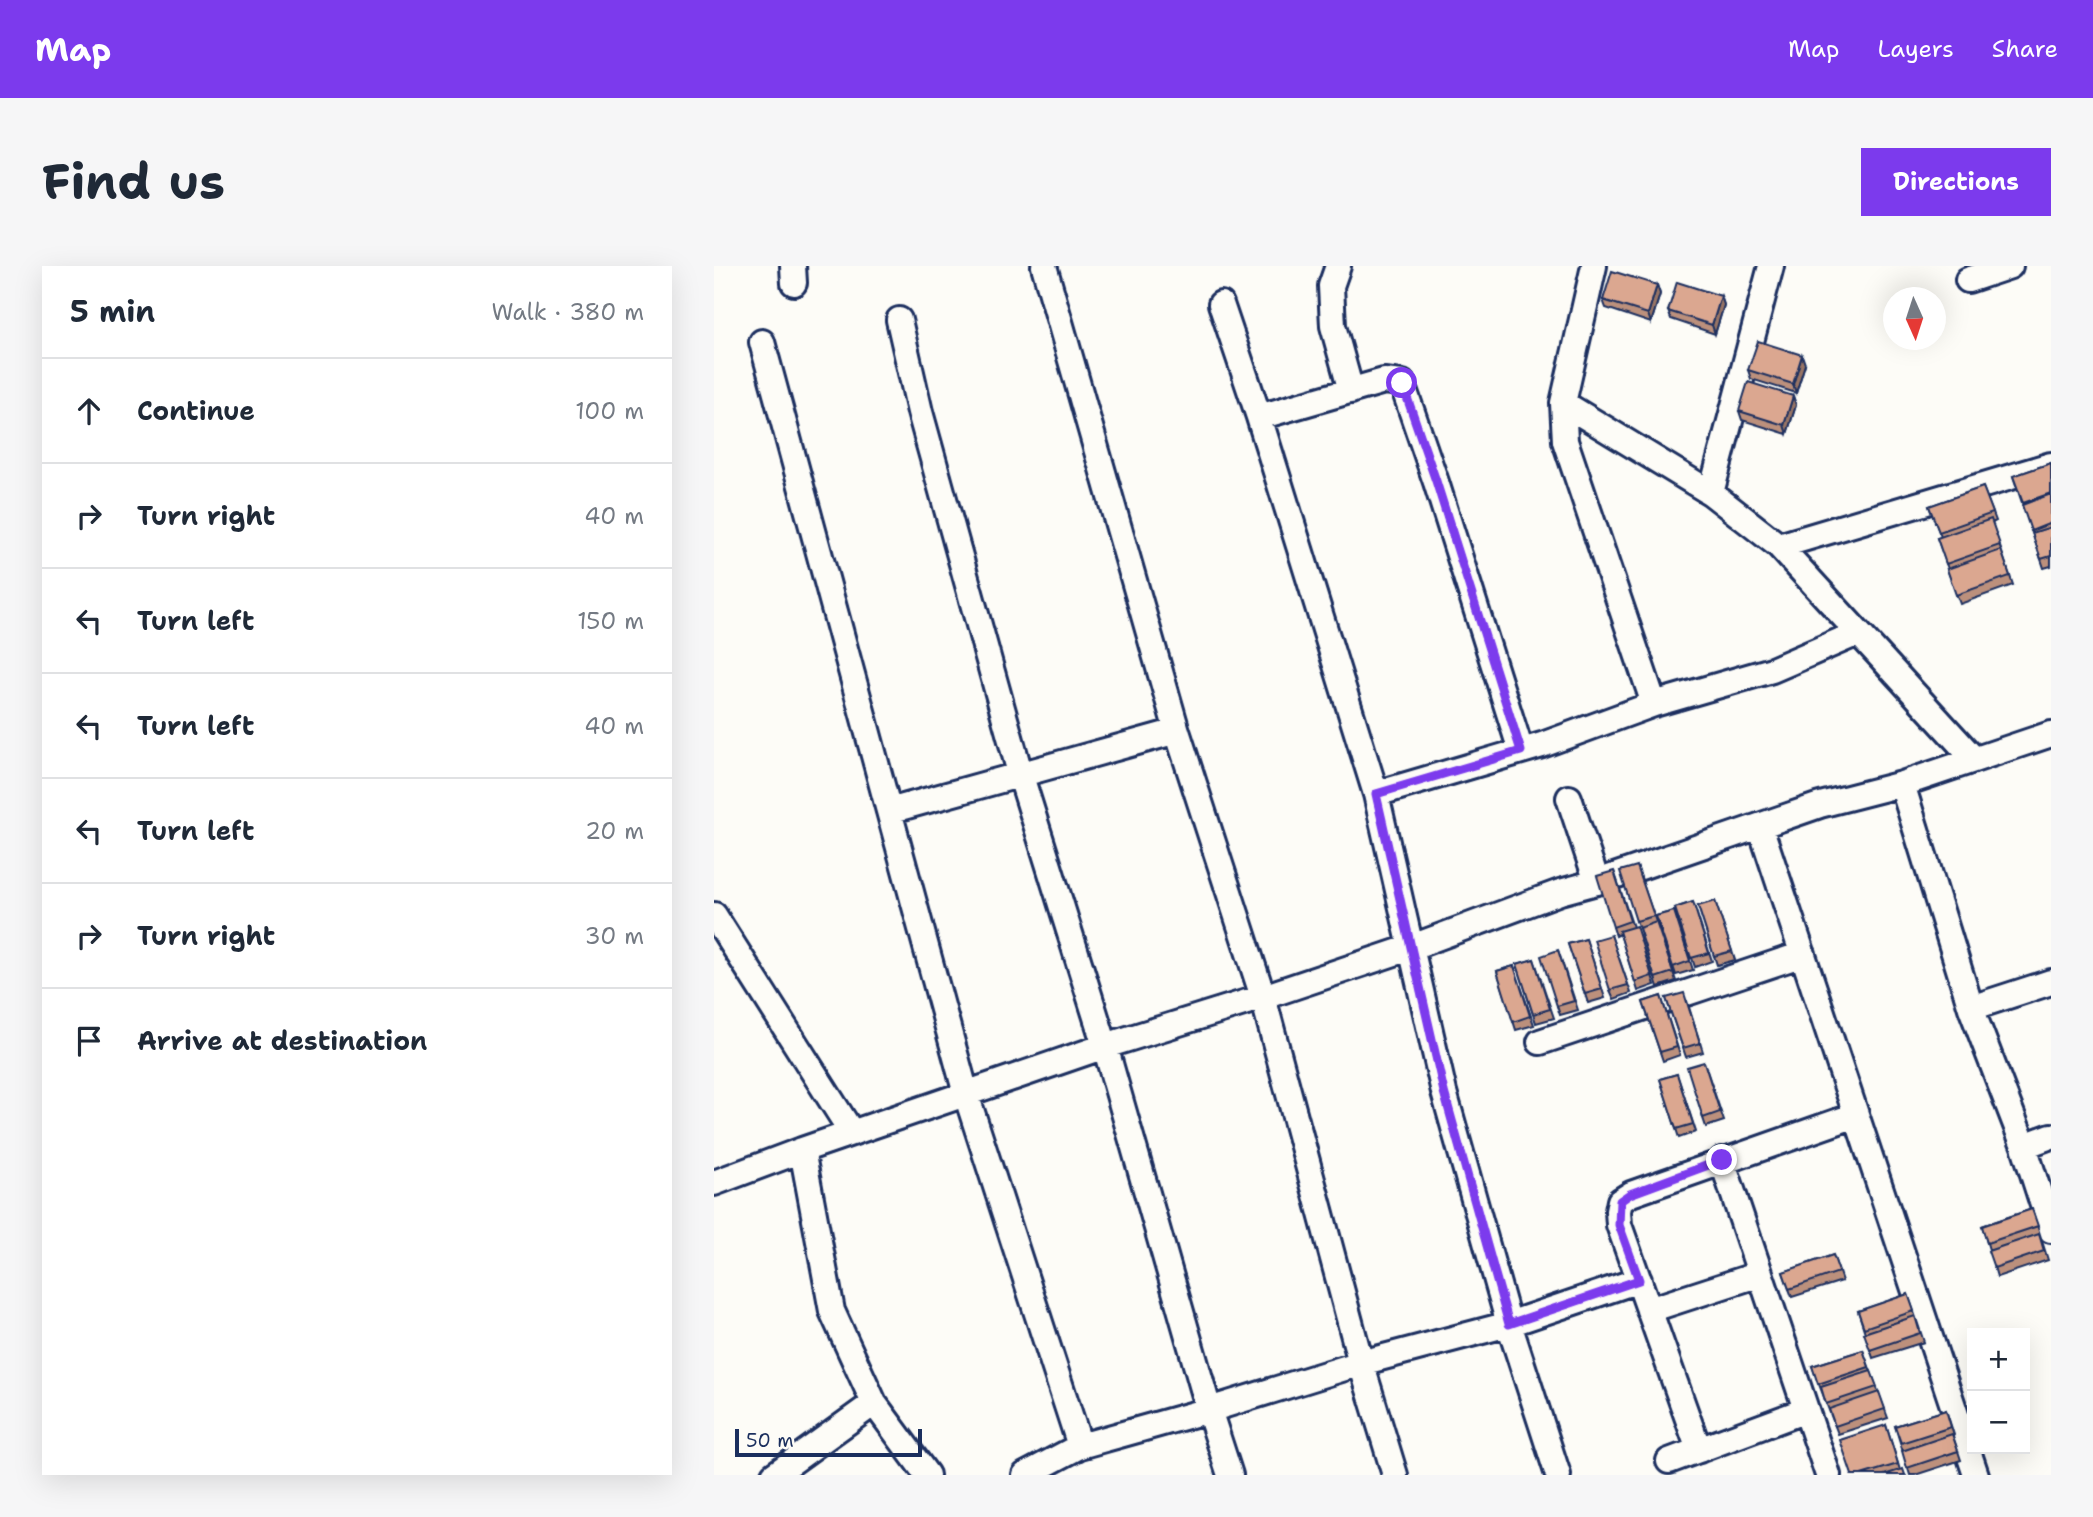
<!DOCTYPE html>
<meta charset="utf-8">
<style>
:root{--surface:#fff;--page:#f6f6f7;--text:#1f2937;--muted:#747a83;--line:#e0e1e3;--accent:#7c3aed}
body{margin:0;font-family:"Shantell Sans",sans-serif;background:var(--page);color:var(--text)}
.controls{position:absolute;right:21px;bottom:21px;display:grid;overflow:hidden;border-radius:0px;box-shadow:0 7px 28px #0002}
.controls button{width:63px;height:63px;display:grid;place-items:center;padding:0;border:0;border-bottom:2px solid var(--line);background:var(--surface);color:var(--text);font:35px sans-serif}
.compass{position:absolute;left:1169px;top:21px;width:63px;height:63px;border-radius:50%;background:var(--surface);box-shadow:0 7px 28px #0002;rotate:177deg}
.scale{position:absolute;left:21px;bottom:18px;width:187px;box-sizing:border-box;padding-left:7px;border:4px solid #1b2f5e;border-top:0;font-size:19px;line-height:24px;white-space:nowrap;color:#1b2f5e;-webkit-text-stroke:5px #fdfcf7;paint-order:stroke}
.stop{position:absolute;width:21px;height:21px;margin:-16px;border:5px solid #7c3aed;border-radius:50%;background:#fff}
.stop.end{background:#7c3aed;border-color:#fff;box-shadow:0 2px 7px #0008}
.list{margin:0;padding:0;list-style:none}
h2{display:flex;justify-content:space-between;align-items:center;height:91px;margin:0;padding:0 28px;font-size:30px}
h2 small{font-size:23px;font-weight:400;color:var(--muted)}
.list li{display:grid;grid-template-columns:46px 1fr auto;gap:21px;align-items:center;box-sizing:border-box;height:105px;padding:0 28px;border-top:2px solid var(--line)}
.list b{display:block;font-size:26px;white-space:nowrap}
.list em{font-size:23px;font-style:normal;color:var(--muted)}
.icon{flex:none;width:38px;height:38px;fill:none;stroke:currentColor;stroke-width:2;stroke-linecap:round;stroke-linejoin:round}
.map{position:relative;flex:none;width:1337px;height:1209px;overflow:hidden;border-radius:0px}
header{display:flex;align-items:center;gap:42px;box-sizing:border-box;height:98px;padding:0 35px;background:var(--accent);color:#fff}
header strong{font-size:33px}
nav{display:flex;gap:38px;margin-inline-start:auto;font-size:24px}
.intro{display:flex;align-items:center;justify-content:space-between;box-sizing:border-box;height:168px;padding:0 42px}
h1{margin:0;font-size:49px}
.button{padding:18px 32px;border-radius:0px;background:var(--accent);color:#fff;font-size:24px;font-weight:700}
main{display:flex;gap:42px;padding:0 42px}
aside{flex:1;background:var(--surface);border-radius:0px;box-shadow:0 7px 28px #0002}
.map>svg:first-child{display:block}
.lines{fill:none;stroke-linecap:round;stroke-linejoin:round}
.minor-casing{stroke:#1b2f5e;stroke-width:30}
.minor{stroke:#fdfcf7;stroke-width:24}
.wall{fill:#bc907c;stroke:#1b2f5e;stroke-width:2}
.shaded-wall{fill:#997565;stroke:#1b2f5e;stroke-width:2}
.building{fill:#dba790;stroke:#1b2f5e;stroke-width:2}
.route{stroke:#7c3aed;stroke-width:9}
</style>
<header>
<strong>Map</strong>
<nav><a>Map</a><a>Layers</a><a>Share</a></nav>
</header>
<div class="intro"><h1>Find us</h1><a class="button">Directions</a></div>
<main>
<aside>
<h2>5 min<small>Walk · 380 m</small></h2>
<ul class="list">
<li><svg class="icon" aria-label="ahead" viewBox="0 0 24 24"><path d="M12 20V5M6 11l6-6 6 6"/></svg><div><b>Continue</b></div><em>100 m</em></li>
<li><svg class="icon" aria-label="right" viewBox="0 0 24 24"><path d="M7 20v-9h11M14 6l5 5-5 5"/></svg><div><b>Turn right</b></div><em>40 m</em></li>
<li><svg class="icon" aria-label="left" viewBox="0 0 24 24"><path d="M17 20v-9H6M10 6l-5 5 5 5"/></svg><div><b>Turn left</b></div><em>150 m</em></li>
<li><svg class="icon" aria-label="left" viewBox="0 0 24 24"><path d="M17 20v-9H6M10 6l-5 5 5 5"/></svg><div><b>Turn left</b></div><em>40 m</em></li>
<li><svg class="icon" aria-label="left" viewBox="0 0 24 24"><path d="M17 20v-9H6M10 6l-5 5 5 5"/></svg><div><b>Turn left</b></div><em>20 m</em></li>
<li><svg class="icon" aria-label="right" viewBox="0 0 24 24"><path d="M7 20v-9h11M14 6l5 5-5 5"/></svg><div><b>Turn right</b></div><em>30 m</em></li>
<li><svg class="icon" aria-label="arrive" viewBox="0 0 24 24"><path d="M6 21V4h12l-3 4 3 4H6"/></svg><div><b>Arrive at destination</b></div></li>
</ul>
</aside>
<div class="map">
<svg width="1337" height="1209" viewBox="0 0 1337 1209">
<rect width="100%" height="100%" fill="#fdfcf7"/>
<filter id="ink" filterUnits="userSpaceOnUse"><feTurbulence type="fractalNoise" baseFrequency=".0143" numOctaves="2"/><feDisplacementMap in="SourceGraphic" scale="14" xChannelSelector="R" yChannelSelector="G"/><feConvolveMatrix kernelMatrix="1 2 1 2 8 2 1 2 1" color-interpolation-filters="sRGB"/></filter>
<g filter="url(#ink)">
<g class="lines">
<g class="minor-casing">
<path id="minor" d="M79,0L80,17
M330,0L463,465L549,731L647,1097L681,1209
M624,0L617,20L619,60L637,125
M880,0L849,137L851,175L940,438
M1254,14L1296,0
M507,38L545,151L662,528L730,826L795,1058L844,1209
M185,54L206,146L306,507L391,780L495,1144L516,1209
M48,76L175,545
M849,137L997,227L1065,280L1260,493
M545,151L670,115L688,117L722,216L807,485
M997,227L1057,0
M1065,280L1337,199
M463,465L175,545L252,828L366,1180L495,1144L647,1097L795,1058L925,1014
M1188,518L1257,742L1310,880L1337,964
M662,528L828,479L940,438L1058,404L1144,367
M855,532L883,616
M1046,560L1262,1209
M0,649L138,867
M1257,742L1337,716
M826,776L1089,688
M1310,880L1337,870
M88,884L118,1045L160,1137L213,1209
M1008,894L1114,1209
M0,917L88,884L391,780L549,731L698,681L846,626L883,616L1106,539L1188,518L1337,468
M935,1044L1046,1008
M985,1184L905,959L904,945L906,935L917,928L1142,849
M955,1195L1092,1144
M60,1209L160,1137
M311,1209L366,1180"/>
</g>
<use href="#minor" class="minor"/>
</g>
<path class="wall" d="M943,19L946,28L937,57L892,42L889,34Z
M1007,30L1010,39L1001,68L957,53L954,45Z
M1091,98L1082,127L1037,113L1034,104Z
M1079,130L1082,139L1073,168L1028,154L1025,145Z
M1337,197V300L1330,302L1299,210Z
M1269,221L1282,255L1278,257L1299,319L1246,338L1233,303H1234L1223,272L1227,271L1215,240Z
M923,600L962,715L944,721L926,664L922,655Z
M900,605L919,661L925,669L941,719L924,725L906,668L902,670L899,661Z
M1001,635L1021,694L1003,699L984,640Z
M979,636L998,695L981,701L961,642Z
M960,645L979,704L962,709L942,650Z
M897,669L917,727L900,733L896,724Z
M872,673L891,732L874,737L854,678Z
M844,684L864,744L846,749L843,740Z
M820,693L840,752L822,757L803,698Z
M800,700L820,759L802,764L783,705Z
M947,730L966,789L949,795L929,736Z
M952,732L973,735L989,786L972,791Z
M990,796L1010,855L992,861L989,852Z
M963,808L982,866L965,872L946,813Z
M1318,943L1334,994L1283,1011L1268,960Z
M1119,989L1128,1015L1078,1031L1069,1006Z
M1194,1028L1210,1076L1159,1092L1144,1045Z
M1149,1084L1174,1152L1124,1168L1098,1100Z
M1232,1144L1240,1169L1239,1170L1247,1194L1201,1209H1196L1181,1160Z
M1172,1159L1186,1204L1191,1209H1138Z"/>
<path class="shaded-wall" d="M943,19L946,28L937,57L934,48Z
M1007,30L1010,39L1001,68L998,59Z
M1088,89L1091,98L1082,127L1079,118Z
M1079,130L1082,139L1073,168L1070,159Z"/>
<path class="building" d="M898,5L943,19L934,48L889,34Z
M963,16L1007,30L998,59L954,45Z
M1044,75L1088,89L1079,118L1034,104Z
M1034,116L1079,130L1070,159L1025,145Z
M1337,197V227L1309,237L1299,210Z
M1269,221L1279,247L1225,266L1215,240Z
M1337,228V257L1317,265L1308,239Z
M1277,253L1286,279L1232,298L1223,272Z
M1337,261V290L1327,293L1318,267Z
M1287,284L1296,310L1242,329L1233,303Z
M923,600L940,650L922,655L906,605Z
M900,605L916,655L899,661L883,610Z
M1001,635L1018,685L1000,690L984,640Z
M979,636L995,687L977,692L961,642Z
M960,645L976,695L959,701L942,650Z
M942,656L959,706L941,712L925,662Z
M922,660L938,710L921,716L905,665Z
M897,669L914,719L896,724L880,674Z
M872,673L888,723L871,728L854,678Z
M844,684L860,735L843,740L827,690Z
M820,693L836,743L819,748L803,698Z
M800,700L816,750L799,756L783,705Z
M970,727L986,777L969,782L952,732Z
M947,730L963,781L946,786L929,736Z
M990,796L1006,846L989,852L973,801Z
M963,808L979,858L962,863L946,813Z
M1318,943L1324,960L1273,977L1268,960Z
M1325,968L1330,985L1280,1002L1274,985Z
M1119,989L1125,1006L1075,1023L1069,1006Z
M1194,1028L1200,1045L1150,1062L1144,1045Z
M1201,1050L1206,1067L1156,1084L1150,1067Z
M1149,1084L1155,1101L1104,1118L1098,1100Z
M1157,1105L1163,1121L1112,1138L1107,1121Z
M1165,1126L1171,1143L1121,1160L1115,1143Z
M1232,1144L1237,1161L1187,1177L1181,1160Z
M1172,1159L1184,1198L1147,1209H1138L1126,1174Z
M1238,1168L1244,1185L1193,1202L1188,1185Z
M1189,1203L1191,1209H1170Z"/>
</g>
<g class="lines" filter="url(#ink)">
<path class="route" d="M688,117L722,215L807,485L662,528L730,826L795,1058L925,1014L905,959L906,935L916,928L1008,894"/>
</g>
</svg>
<div class="controls">
<button>+</button>
<button>−</button>
</div>
<svg class="compass" viewBox="-18 -18 36 36"><path d="M0-13l5 13h-10z" fill="#e53935"/><path d="M0 13l5-13h-10z" fill="#747a83"/></svg>
<div class="scale">50 m</div>
<div class="stop" style="left:688px;top:117px"></div>
<div class="stop end" style="left:1008px;top:894px"></div>
</div>
</main>
